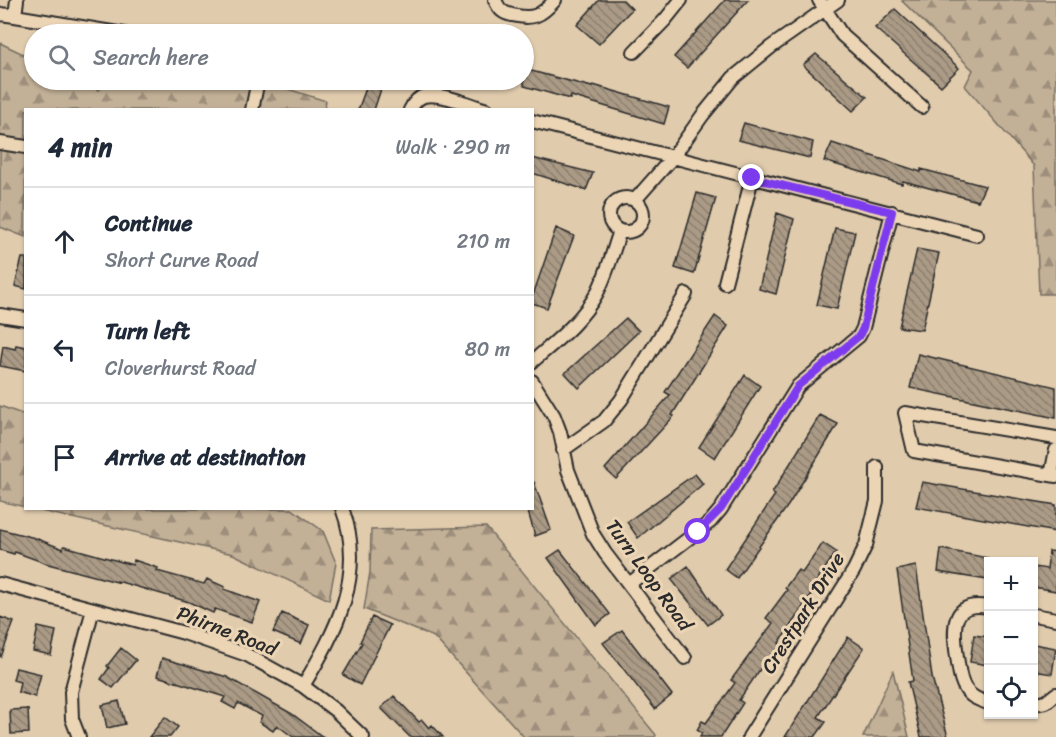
<!DOCTYPE html>
<meta charset="utf-8">
<style>
:root{--surface:#fff;--page:#f2f2f3;--text:#1f2937;--muted:#747a83;--line:#e0e1e3}
body{margin:0;font-family:Sriracha,sans-serif;background:var(--page);color:var(--text)}
.controls{position:absolute;right:18px;bottom:18px;display:grid;overflow:hidden;border-radius:0px;box-shadow:0 2px 4px #0004}
.controls button{width:54px;height:54px;display:grid;place-items:center;padding:0;border:0;border-bottom:2px solid var(--line);background:var(--surface);color:var(--text);font:30px sans-serif}
.stop{position:absolute;width:18px;height:18px;margin:-14px;border:4px solid #7c3aed;border-radius:50%;background:#fff}
.stop.end{background:#7c3aed;border-color:#fff;box-shadow:0 2px 6px #0008}
.list{margin:0;padding:0;list-style:none}
h2{display:flex;justify-content:space-between;align-items:center;height:78px;margin:0;padding:0 24px;font-size:26px}
h2 small{font-size:20px;font-weight:400;color:var(--muted)}
.list li{display:grid;grid-template-columns:39px 1fr auto;gap:18px;align-items:center;box-sizing:border-box;height:108px;padding:0 24px;border-top:2px solid var(--line)}
.list b{display:block;font-size:22px;white-space:nowrap}
.list p{margin:0;font-size:20px;white-space:nowrap;color:var(--muted)}
.list em{font-size:20px;font-style:normal;color:var(--muted)}
.icon{flex:none;width:33px;height:33px;fill:none;stroke:currentColor;stroke-width:2;stroke-linecap:round;stroke-linejoin:round}
.map{position:relative;flex:none;width:1056px;height:737px;overflow:hidden}
.search{position:absolute;background:var(--surface);box-shadow:0 2px 4px #0004;left:24px;top:24px;width:510px;height:66px;display:flex;align-items:center;gap:15px;box-sizing:border-box;padding:0 21px;border-radius:33px;color:var(--muted);font-size:22px}
.panel{position:absolute;background:var(--surface);box-shadow:0 2px 4px #0004;left:24px;top:108px;width:510px;height:402px;border-radius:0px}
.map>svg:first-child{display:block}
.forest{fill:url(#forest-firs);stroke:#766e61;stroke-width:1.5}
.building{fill:url(#building-back-hatch);stroke:#2b2b2b;stroke-width:1.5}
.lines{fill:none;stroke-linecap:round;stroke-linejoin:round}
.minor-casing{stroke:#2b2b2b;stroke-width:16}
.minor{stroke:#ecd5b5;stroke-width:12}
.route{stroke:#7c3aed;stroke-width:8}
.labels{text-anchor:middle;dominant-baseline:central;stroke-width:6;stroke-linejoin:round;paint-order:stroke}
.street-label{font-size:20px;fill:#2b2b2b;stroke:#ecd5b5}
</style>
<div class="map">
<svg width="1056" height="737" viewBox="0 0 1056 737">
<defs>
<pattern id="forest-firs" width="22" height="20" patternUnits="userSpaceOnUse" patternTransform="scale(1.5)"><rect width="22" height="20" fill="#c2b097"/><path d="M5 1l3.5 6h-7zM16 11l3.5 6h-7z" fill="#9e8f7b"/></pattern>
<pattern id="building-back-hatch" width="6" height="6" patternUnits="userSpaceOnUse" patternTransform="scale(1.5)"><rect width="6" height="6" fill="#ab9b86"/><path d="M-1 5l2 2M0 0l6 6M5-1l2 2" fill="none" stroke="#8b7f6e"/></pattern>
</defs>
<rect width="100%" height="100%" fill="#e0cbad"/>
<filter id="ink" filterUnits="userSpaceOnUse"><feTurbulence type="fractalNoise" baseFrequency=".0167" numOctaves="2"/><feDisplacementMap in="SourceGraphic" scale="12" xChannelSelector="R" yChannelSelector="G"/><feConvolveMatrix kernelMatrix="1 2 1 2 8 2 1 2 1" color-interpolation-filters="sRGB"/></filter>
<g filter="url(#ink)">
<path class="forest" d="M905,0H1056V294H1039L1034,166L965,86L973,70L902,1Z
M0,43L34,59V80H77L99,90L110,80H259L326,101L324,110H26L25,237L0,227Z
M0,406L25,415V507L0,501Z
M32,509H292L323,531L336,563L329,600L233,554Z
M486,527L656,735L655,737H524L434,637L364,609L370,572L371,530Z
M893,671L909,737H863Z"/>
<path class="building" d="M599,0H623L632,9L599,44L577,25Z
M725,0H748L687,68L674,57Z
M895,9L959,68L941,86L875,28Z
M816,54L867,97L853,111L803,65Z
M524,69L592,87L593,85L669,107L664,124L571,96L570,99L524,86Z
M369,80H384L374,110H358Z
M744,123L813,142L810,158L738,140Z
M832,143L921,172V169L985,186L978,201L903,181L902,184L824,161Z
M532,158L593,173L586,190L532,173Z
M697,193L716,198L694,274L675,268Z
M777,213L794,219L776,294L759,289Z
M556,228L574,236L547,308L532,303V298Z
M835,228L855,232L837,309L817,305Z
M917,249L939,253L922,330L899,327Z
M22,258H26V289L15,286Z
M715,316L728,326L672,415L674,416L616,479L605,469L670,395L665,392Z
M626,318L639,331L579,388L565,373Z
M16,345L26,347V371L0,366L3,346L15,349Z
M918,354L1056,387V418L910,388Z
M745,375L760,386L715,458L699,447Z
M820,415L838,424L789,504L737,578L725,569L775,495L772,493Z
M695,474L703,484L638,538L627,522Z
M532,482H534L551,530L535,536L527,508H532Z
M922,482L1056,505V532L916,507Z
M0,529L35,538L63,549L64,546L133,565L134,560L158,568L157,571L204,584L207,579L225,587L224,589L260,602L252,622L215,609L213,613L189,602L117,581V582L48,564L15,552L14,554L0,550Z
M823,543L836,552L816,582L818,584L779,643L781,645L768,664L765,662L739,700L743,703L721,737H700L702,733L697,730L702,721L706,723L735,683L731,680L773,623L766,618L787,590L785,588L798,570L802,573Z
M941,549L988,558V580L938,572Z
M560,550L610,614L596,625L548,558Z
M1049,551L1056,552V591L1034,587V567L1047,569Z
M688,566L721,615L708,625L671,579Z
M916,566L932,677L948,737H921L908,682L913,681L897,570Z
M282,613L309,625L301,644L273,632Z
M0,617L14,622L1,657L0,656Z
M372,617L390,625L360,685L343,675L362,643L360,642Z
M38,627L56,631L51,655L33,651Z
M622,630L672,695L655,709L603,643Z
M974,635L988,637V665L970,662Z
M848,637L864,648L818,717L826,722L815,737H785Z
M1034,644L1056,648L1052,674L1034,671Z
M121,648L136,660L113,688L101,679L109,668L107,666Z
M162,658L227,677L292,714L323,737H293L277,725L273,731L259,722L262,716L238,703L235,709L222,702L225,697L157,676Z
M16,668L41,674L35,697L18,692L20,682L13,680Z
M394,696L419,722L422,720L429,728L432,725L443,737H410L381,708Z
M119,701L125,724L107,728L102,705Z
M28,709L29,733L11,734L10,710Z
M165,717L178,727L170,737H149Z"/>
<g class="lines">
<g class="minor-casing">
<path id="minor" d="M495,0C499,9 502,13 512,15C533,20 541,16 555,0
M819,0L842,35L922,107
M0,14L15,16L17,0
M15,16L124,34
M634,52L665,20L681,0
M252,110L258,80
M410,110C413,104 417,98 424,96C439,92 471,105 487,110
M532,121L977,235
M0,143L26,147
M609 215a17 17 0 1 1 34 0a17 17 0 1 1-34 0Z
M635,200L673,157L702,116L733,78L771,47L838,0
M725,283L752,178
M0,315L26,319
M532,362C556,341 582,321 597,293C607,274 613,251 620,231
M532,381L554,416L560,432L568,470L593,534L605,553L685,658
M1056,438L905,413L914,451L1056,476
M563,450L604,421L621,400L686,294
M1051,475L1056,450
M0,584L184,633L247,655L303,686L336,711L363,737
M629,584L710,522L721,509L798,386L859,336L863,328L892,212
M988,607C950,600 953,630 957,657C959,667 959,679 965,688C970,697 979,700 988,703
M1034,615L1056,619
M303,686C336,631 367,574 342,508
M1034,704L1046,702L1056,694
M79,737L72,719L71,692L93,609
M749,737L854,570L866,545L877,501V467"/>
</g>
<use href="#minor" class="minor"/>
</g>
</g>
<g class="lines" filter="url(#ink)">
<path class="route" d="M698,532L721,509L798,386L859,336L863,328L892,212L752,178"/>
</g>
<g class="labels">
<g class="street-label">
<text transform="translate(649 575) rotate(54)">Turn Loop Road</text>
<text transform="translate(803 613) rotate(-58)">Crestpark Drive</text>
<text transform="translate(227 631) rotate(21)">Phirne Road</text>
</g>
</g>
</svg>
<div class="controls">
<button>+</button>
<button>−</button>
<button><svg class="icon" aria-label="locate" viewBox="0 0 24 24"><circle cx="12" cy="12" r="6"/><path d="M12 2v4M12 18v4M2 12h4M18 12h4"/></svg></button>
</div>
<div class="stop" style="left:698px;top:532px"></div>
<div class="stop end" style="left:752px;top:178px"></div>
<div class="search"><svg class="icon" aria-label="search" viewBox="0 0 24 24"><circle cx="10" cy="10" r="6"/><path d="M15 15l6 6"/></svg>Search here</div>
<section class="panel">
<h2>4 min<small>Walk · 290 m</small></h2>
<ul class="list">
<li><svg class="icon" aria-label="ahead" viewBox="0 0 24 24"><path d="M12 20V5M6 11l6-6 6 6"/></svg><div><b>Continue</b><p>Short Curve Road</p></div><em>210 m</em></li>
<li><svg class="icon" aria-label="left" viewBox="0 0 24 24"><path d="M17 20v-9H6M10 6l-5 5 5 5"/></svg><div><b>Turn left</b><p>Cloverhurst Road</p></div><em>80 m</em></li>
<li><svg class="icon" aria-label="arrive" viewBox="0 0 24 24"><path d="M6 21V4h12l-3 4 3 4H6"/></svg><div><b>Arrive at destination</b></div></li>
</ul>
</section>
</div>
